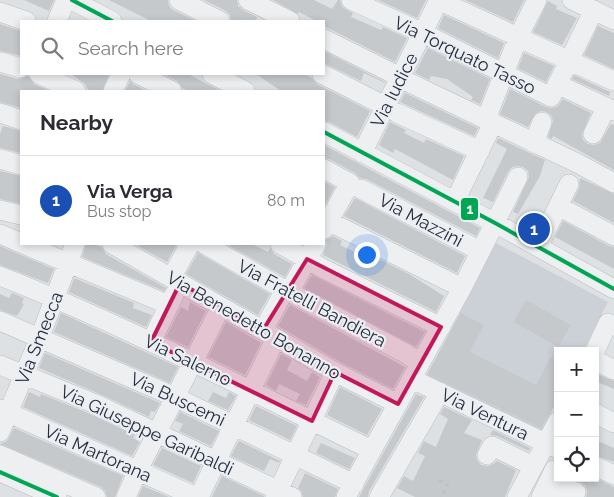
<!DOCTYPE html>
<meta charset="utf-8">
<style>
:root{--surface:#fff;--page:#f2f2f3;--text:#2b2b33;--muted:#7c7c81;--line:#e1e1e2;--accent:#666c77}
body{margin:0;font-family:Raleway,sans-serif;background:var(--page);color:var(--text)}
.controls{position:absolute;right:15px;bottom:15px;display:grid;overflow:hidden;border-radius:0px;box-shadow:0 2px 8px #0003}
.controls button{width:45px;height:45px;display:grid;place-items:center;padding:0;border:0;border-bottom:1px solid var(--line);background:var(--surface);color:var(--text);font:25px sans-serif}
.you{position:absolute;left:366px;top:254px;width:18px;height:18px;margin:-12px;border:4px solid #fff;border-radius:50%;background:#1a73e8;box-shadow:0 0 0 8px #1a73e833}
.badge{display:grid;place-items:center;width:32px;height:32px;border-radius:50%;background:var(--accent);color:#fff;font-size:16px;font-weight:700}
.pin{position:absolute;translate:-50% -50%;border:2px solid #fff;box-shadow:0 1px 5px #0006}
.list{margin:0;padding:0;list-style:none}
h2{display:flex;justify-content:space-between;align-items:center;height:65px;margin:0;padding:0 20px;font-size:21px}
h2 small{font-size:16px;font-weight:400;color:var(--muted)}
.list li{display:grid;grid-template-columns:32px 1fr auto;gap:15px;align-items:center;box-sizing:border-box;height:90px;padding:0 20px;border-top:1px solid var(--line)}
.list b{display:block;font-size:19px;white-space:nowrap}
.list p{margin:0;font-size:16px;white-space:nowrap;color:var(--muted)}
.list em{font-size:16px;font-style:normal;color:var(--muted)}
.icon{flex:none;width:28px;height:28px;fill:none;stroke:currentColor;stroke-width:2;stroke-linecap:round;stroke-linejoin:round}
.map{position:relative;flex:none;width:614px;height:497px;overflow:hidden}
.search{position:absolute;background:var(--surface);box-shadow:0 2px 8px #0003;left:20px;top:20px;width:305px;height:55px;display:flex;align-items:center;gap:12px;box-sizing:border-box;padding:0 18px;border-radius:0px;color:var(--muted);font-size:19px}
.panel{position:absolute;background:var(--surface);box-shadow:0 2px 8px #0003;left:20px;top:90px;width:305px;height:155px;border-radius:0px}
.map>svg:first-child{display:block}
.built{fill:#ccd0d7}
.building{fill:#c6c9cc}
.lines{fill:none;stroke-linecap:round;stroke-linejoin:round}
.minor-casing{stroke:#bdbfc2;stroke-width:20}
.path{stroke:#bebfc4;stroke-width:2.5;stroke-dasharray:4 4;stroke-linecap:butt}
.minor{stroke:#eeeff1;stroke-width:19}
.bus-1-casing{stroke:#ebeff4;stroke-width:8}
.bus-1{stroke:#00a651;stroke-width:4}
.marked{fill:#c2185b;fill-opacity:0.2;stroke:#c2185b;stroke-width:4;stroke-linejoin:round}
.labels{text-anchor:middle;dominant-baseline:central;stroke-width:4.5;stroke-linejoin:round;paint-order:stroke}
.street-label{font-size:18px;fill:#262d3c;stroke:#ebeff4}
.line-badge{stroke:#ebeff4;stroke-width:2}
.badge-label{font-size:14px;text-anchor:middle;font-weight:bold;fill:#fff}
</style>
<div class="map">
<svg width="614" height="497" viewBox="0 0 614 497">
<rect width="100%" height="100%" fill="#dee1e4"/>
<path class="built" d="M496,243L608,302L583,351H558V399L540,434L427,376Z"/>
<path class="building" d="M24,0H54L49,11Z
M109,0H168L169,6L173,10L196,21H151Z
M204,0H237L238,6L243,10L257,17L256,21H231L230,15L226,11Z
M273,0H314L332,9L338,0H340L342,7L353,13L351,17L381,30L383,27L407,38L395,62L324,26V21H316L299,12L298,14Z
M378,0H426L417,18Z
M465,0H524L513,22Z
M548,1L557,6L556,9L577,18L562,45L533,32Z
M444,15L504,43L498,58L438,28Z
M0,24L21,31V56L0,51Z
M598,26L614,33V69L584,55Z
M428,48L490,79L480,104L471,100L473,97L447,79L431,76L429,80L415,73Z
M324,51L385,82V83L364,73L361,81L324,63Z
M524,53L554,66L546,82L518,68Z
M0,74L18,79L28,76L34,84L50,91H21V108L0,102Z
M71,74H109L102,91H89L85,84Z
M163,74H188L221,91H188L182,88L177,81Z
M256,74H304L312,78L317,84L370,111L357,137L329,122L324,121V91H281Z
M574,75L610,92L609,96L572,79Z
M130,81L133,84L147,91H125Z
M510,89L546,107L551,108L557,107L563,99L591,113L582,134L583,140L588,144L594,145L600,143L611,124L614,125V170L553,136L552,139L548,137L553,121L551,115L546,112L541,111L535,114L528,127L500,114Z
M405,93L478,128L474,136L400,102Z
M390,122L406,130L404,133L424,143L426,139L464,156L453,180L395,149L393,153L379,145Z
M3,126L21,131L20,153L0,148V134Z
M498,138L545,160L540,176L518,214L513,212L529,177L528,171L523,167L518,166L512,167L508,172L493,202L483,198L507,149L496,143Z
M324,145L480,228L476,236L366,179L360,178L355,173L329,159L324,158Z
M0,171L21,176V204L0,199Z
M580,178L614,194V223L573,201L579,188Z
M324,182L335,187L324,207Z
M355,198L465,256L457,273L344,216Z
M563,221L609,246L614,247V269L555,237Z
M333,236L342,241L340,245L367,258L369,254L409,274L444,296L436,312L323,255L327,244L326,240Z
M86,244H93L102,247L106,254L166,288L164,291L82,257Z
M139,244H177L167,262L138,246Z
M226,244H252L268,252L270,248L274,254L292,264L285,277Z
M0,246L54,269L48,283L0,265Z
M198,253L270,294L258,315L186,274Z
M312,275L425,332L416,347L304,288Z
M74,278L134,303L133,308L152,315L146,327L69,292Z
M12,293L24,298L22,303L24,304L17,316L0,310V294L9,298Z
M526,300L571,325L558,347L514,322Z
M190,302L206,311L188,347L166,337L181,307L188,311Z
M290,305L405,367L393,389L340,362L278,326Z
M61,313L178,367L170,383L54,332Z
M461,313L484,325L470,352L536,385L550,358L558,362V399L541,428L427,374Z
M226,322L261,343L245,375L208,357Z
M45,353L160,403L155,412L151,411L149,417L102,395L39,368Z
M281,354L292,360L287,370L307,381L312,372L320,377L306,405L296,401L300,394L279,384L276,391L266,385Z
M595,373L614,381V389L595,381Z
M340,387L382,409L367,435L327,415Z
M29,392L40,397L41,394L93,415L135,435L133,438L140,442L132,456L23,407Z
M213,392L226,398L229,392L236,396L228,410L208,401Z
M416,394L424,397L369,491L368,497H359Z
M256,406L297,426L290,440L249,420Z
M444,407L472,420L464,433L482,440L476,455L477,460L481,465L488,466L493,464L497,461L516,470L505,497H415L397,488L404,476L413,481L425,456L418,453L424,441L436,447L448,419L440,414Z
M180,412L219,431L211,446L179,431L183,424L175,421Z
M14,428L123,476L115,497H107L105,491L101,487L0,444L7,441Z
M493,430L530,448L529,451L497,436L490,435Z
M595,440L614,448V462L595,455Z
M239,441L280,461L279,463L270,459L264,471L231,456Z
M321,443L355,458L349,469L316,453Z
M162,448L201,466L193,483L153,465Z
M305,473L338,489L335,497H303L301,491L298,488Z
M222,476L264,496V497H212Z
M578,478H595L614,487V497H586L587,491L585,485L578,481Z
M143,486L169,497H138Z"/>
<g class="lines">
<g class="minor-casing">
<path id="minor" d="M72,0L112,21
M179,0L220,21
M248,0L290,21
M351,0L423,33L551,97L594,10
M438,0L518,37L537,0
M572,0L614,20
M0,12L26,21
M57,21L66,0
M324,39L400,77
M526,41L614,81
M0,62L21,68
M39,74L76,91
M138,74L172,91
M212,74L245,91
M322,74L385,106
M410,83L579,164L614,183
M557,84L614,111
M113,91L121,74
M0,113L21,120
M397,113L480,151
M324,132L495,223L614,289
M593,134L606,108
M534,143L542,122
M362,153L439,0
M0,159L21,165
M324,169L350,183L324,229
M361,189L480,251
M455,201L493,123L488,118L490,109L514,48
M558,206L614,236
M0,210L21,215
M324,219L462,288
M0,234L21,243
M23,244L169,305
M112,244L335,372L398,404
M204,244L285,290L405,353L420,363
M280,244L324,269L441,327
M538,247L569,184
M0,276C128,326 249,391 372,450
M171,278L190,244
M289,292L316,244
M0,321L175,397L354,484
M263,330L285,290
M151,342L174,295
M595,351L608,323L614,326
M595,360L614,370
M0,365L98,405L292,497
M412,379L558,449
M0,409L196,497
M595,413L614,423
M0,432L40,337L75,244
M0,455L96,497
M487,455L492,446L533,466
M595,466L614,475
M0,472L57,497
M126,497L138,470L221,307
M199,497L276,338
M275,497L335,372
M346,497L462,288L518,177
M379,497L440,392
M517,497L558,421
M541,497L554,470
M559,497L567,478
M574,497L576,492"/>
</g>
<path class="path" d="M439,480L448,485L441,497"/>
<use href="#minor" class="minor"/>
<g class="bus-1-casing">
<path id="bus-1" d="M72,0L112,21
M324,132L495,223L614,289
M0,472L57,497"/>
</g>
<use href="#bus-1" class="bus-1"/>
</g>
<path class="marked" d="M307,259L441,327L398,404L335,372L312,421L151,342L180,283L263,330Z"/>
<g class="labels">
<g class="street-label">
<text transform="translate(465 55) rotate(26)">Via Torquato Tasso</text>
<text transform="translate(394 90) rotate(-63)">Via Iudice</text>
<text transform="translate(421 220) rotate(28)">Via Mazzini</text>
<text transform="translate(312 303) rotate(28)">Via Fratelli Bandiera</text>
<text transform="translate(254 325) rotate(30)">Via Benedetto Bonanno</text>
<text transform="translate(39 338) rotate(-68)">Via Smecca</text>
<text transform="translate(188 360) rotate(26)">Via Salerno</text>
<text transform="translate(178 399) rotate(25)">Via Buscemi</text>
<text transform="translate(485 414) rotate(26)">Via Ventura</text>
<text transform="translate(147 430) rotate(25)">Via Giuseppe Garibaldi</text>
<text transform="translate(98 453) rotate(24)">Via Martorana</text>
</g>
</g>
<rect class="line-badge" x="460" y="197" width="19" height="24" rx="5" fill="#00a651"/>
<g class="badge-label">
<text x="470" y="214">1</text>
</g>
</svg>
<div class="controls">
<button>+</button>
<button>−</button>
<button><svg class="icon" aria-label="locate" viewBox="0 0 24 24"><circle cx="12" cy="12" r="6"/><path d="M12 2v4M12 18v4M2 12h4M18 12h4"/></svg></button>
</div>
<div class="you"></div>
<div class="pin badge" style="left:534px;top:229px;background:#1a4fb4">1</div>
<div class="search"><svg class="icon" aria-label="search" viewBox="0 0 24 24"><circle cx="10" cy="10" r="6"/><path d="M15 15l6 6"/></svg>Search here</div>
<section class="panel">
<h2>Nearby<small></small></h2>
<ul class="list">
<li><span class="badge" style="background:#1a4fb4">1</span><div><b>Via Verga</b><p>Bus stop</p></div><em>80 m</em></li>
</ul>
</section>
</div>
